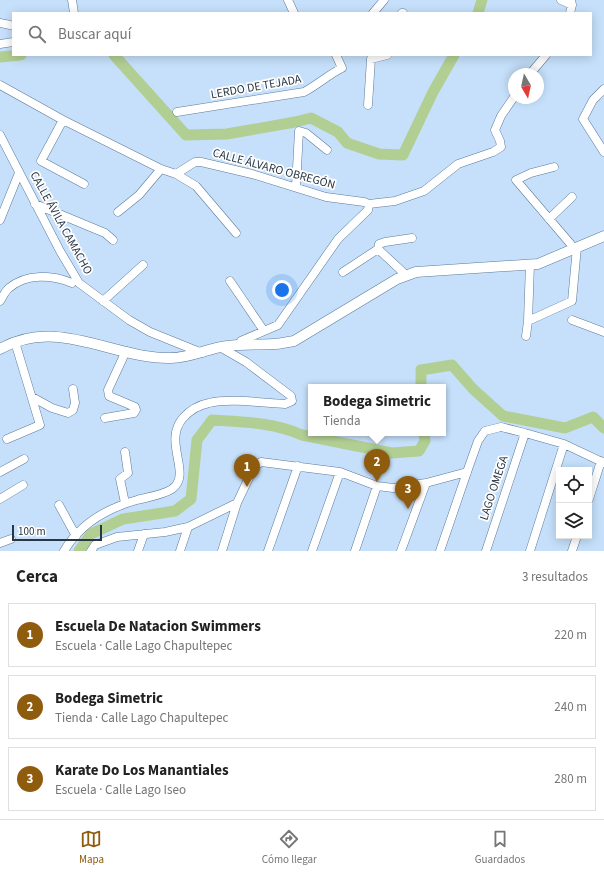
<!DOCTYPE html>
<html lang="es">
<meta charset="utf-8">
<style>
:root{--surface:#fff;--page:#f6f6f6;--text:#222;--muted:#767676;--line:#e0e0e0;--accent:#8f5b0c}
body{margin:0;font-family:"Source Sans 3",sans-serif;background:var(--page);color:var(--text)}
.controls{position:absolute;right:12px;bottom:12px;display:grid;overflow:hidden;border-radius:0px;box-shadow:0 2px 10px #0003}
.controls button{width:36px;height:36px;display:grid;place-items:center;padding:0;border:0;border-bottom:1px solid var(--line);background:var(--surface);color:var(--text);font:20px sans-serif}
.compass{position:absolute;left:508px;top:68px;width:36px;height:36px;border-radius:50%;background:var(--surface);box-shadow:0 2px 10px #0003;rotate:171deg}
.scale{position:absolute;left:12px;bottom:10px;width:90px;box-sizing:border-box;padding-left:4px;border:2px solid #293643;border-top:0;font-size:11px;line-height:14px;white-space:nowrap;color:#293643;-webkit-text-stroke:3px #fefefe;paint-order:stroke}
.you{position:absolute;left:282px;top:290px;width:14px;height:14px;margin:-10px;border:3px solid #fff;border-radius:50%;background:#1a73e8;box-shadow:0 0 0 6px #1a73e833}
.badge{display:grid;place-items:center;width:26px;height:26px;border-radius:50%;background:var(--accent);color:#fff;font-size:13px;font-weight:700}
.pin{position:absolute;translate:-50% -33px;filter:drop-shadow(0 1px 2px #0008)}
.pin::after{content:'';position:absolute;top:21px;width:14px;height:12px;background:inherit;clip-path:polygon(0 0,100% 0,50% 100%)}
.popup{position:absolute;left:308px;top:384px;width:138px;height:52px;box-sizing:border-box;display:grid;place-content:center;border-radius:0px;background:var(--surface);filter:drop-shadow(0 1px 3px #0005);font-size:13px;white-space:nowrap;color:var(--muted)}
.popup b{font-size:15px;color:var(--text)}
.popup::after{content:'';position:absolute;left:50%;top:100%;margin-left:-8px;border:8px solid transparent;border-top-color:var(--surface)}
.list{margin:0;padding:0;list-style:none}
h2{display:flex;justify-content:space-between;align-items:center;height:52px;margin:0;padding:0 16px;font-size:17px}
h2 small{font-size:13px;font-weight:400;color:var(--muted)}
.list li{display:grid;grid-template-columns:26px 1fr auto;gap:12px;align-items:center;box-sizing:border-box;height:64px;margin:0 8px 8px;padding:0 8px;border:1px solid var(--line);border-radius:0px}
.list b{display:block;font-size:15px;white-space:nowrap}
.list p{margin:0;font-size:13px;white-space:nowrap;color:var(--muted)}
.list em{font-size:13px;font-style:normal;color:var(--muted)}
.icon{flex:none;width:22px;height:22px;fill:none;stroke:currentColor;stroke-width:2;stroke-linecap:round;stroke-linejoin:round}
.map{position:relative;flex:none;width:604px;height:551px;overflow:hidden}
.search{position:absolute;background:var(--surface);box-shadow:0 2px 10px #0003;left:12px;right:12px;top:12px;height:44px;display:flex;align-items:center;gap:10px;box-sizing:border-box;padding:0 14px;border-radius:0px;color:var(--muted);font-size:15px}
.sheet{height:268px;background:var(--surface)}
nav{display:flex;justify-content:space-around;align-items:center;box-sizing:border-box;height:56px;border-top:1px solid var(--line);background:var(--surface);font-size:11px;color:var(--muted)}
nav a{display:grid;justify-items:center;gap:2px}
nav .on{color:var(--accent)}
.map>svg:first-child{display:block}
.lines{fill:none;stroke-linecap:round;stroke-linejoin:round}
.river{stroke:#b2cf93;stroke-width:11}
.minor-casing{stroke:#5c7a99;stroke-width:9}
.major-casing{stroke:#5c7a99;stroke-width:11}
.minor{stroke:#fff;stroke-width:8}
.major{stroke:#fff;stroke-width:10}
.labels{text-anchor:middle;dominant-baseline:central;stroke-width:3.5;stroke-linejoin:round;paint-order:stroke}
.street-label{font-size:12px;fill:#293643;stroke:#fefefe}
</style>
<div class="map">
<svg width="604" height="551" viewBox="0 0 604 551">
<rect width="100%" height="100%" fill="#c6e0fb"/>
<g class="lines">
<path class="river" d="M478,13L482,0
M114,55L186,135L227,134L295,122L311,118L338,132L347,143L379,154L403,155L433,92L454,55
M0,57L21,55
M421,387V370L452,365L473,389L503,416L565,428L593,417L604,428
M79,551L91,534L123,519L175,511L191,499L197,440L212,420C242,422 273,422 302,435L392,453L419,451L425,441L424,433"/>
<g class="minor-casing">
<path id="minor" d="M72,0L74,13
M288,0L294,13
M561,0L572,5
M373,13L384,0
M402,13H403
M570,13L572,5L571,0
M0,23L10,25
M0,44L13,42
M530,74L546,55
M0,85L63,120L161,169L176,174L196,186L236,233
M604,89L593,100L583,119L604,152
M368,105L371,59L387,55
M177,112L304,92C317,85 328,75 342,68L336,55
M63,120L41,161L84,184
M0,135L60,251L79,283L129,320L150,332L202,353
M554,167L531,173L516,180L574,248
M176,174L195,162H201L252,174L326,197L364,202L369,204
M296,187L299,131L306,133L327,150
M35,204L105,233L113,240
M369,204L395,201L424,191L458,164L493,152L501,147L500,141L495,130L501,116L514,97
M118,212L139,195L161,169
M549,219L572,197
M0,220L19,173
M378,249L406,275
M343,272L378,249L379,244L385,242L412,238
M230,281L264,331
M0,301C3,297 5,291 9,288C27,273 52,275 72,283
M103,301L143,265
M572,320L604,332
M528,321L572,301L577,247
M526,336L528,321L530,264
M240,345L241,341L278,325L338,239L368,210L369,204
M32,397L52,408L68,413L73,410L75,403L73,389
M105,418L134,413L136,410L135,407L109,396L108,390L126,351
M7,439L40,425L15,342
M0,472L24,459
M0,499L23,485
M589,499L601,461
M125,503L120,479L128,473L125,452
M59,505L76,536
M0,543L11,539
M64,551C80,524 108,508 137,500C148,497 163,495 172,489C193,474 162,442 183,418C190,410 199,405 209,403C229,398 264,403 285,404L292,401L291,396L246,362L220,347
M91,551L95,545L117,537L165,532L188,527L237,503L254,467L261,462L340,472L377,486L393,488L426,483L467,472
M138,551L144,534
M180,551L188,527
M222,551L237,503
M268,551L298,466
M312,551L340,472
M355,551L377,486
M401,551L426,483
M440,551L467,472L478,441L485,431L501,427L525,433L564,444L604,463
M486,551L525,433
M530,551L564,444
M572,551L577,536"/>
</g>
<g class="major-casing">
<path id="major" d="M0,349C58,316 112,359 171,358C191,358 208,348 227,346C242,344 258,345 273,344C280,344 287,342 294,341L397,279L416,272L538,264L604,236"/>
</g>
<use href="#minor" class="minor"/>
<use href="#major" class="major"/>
</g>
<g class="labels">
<g class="street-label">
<text transform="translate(256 87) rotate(-10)">LERDO DE TEJADA</text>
<text transform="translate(274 169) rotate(15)">CALLE ÁLVARO OBREGÓN</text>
<text transform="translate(61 223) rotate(61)">CALLE ÁVILA CAMACHO</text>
<text transform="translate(494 488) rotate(-72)">LAGO OMEGA</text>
</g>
</g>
</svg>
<div class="controls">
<button><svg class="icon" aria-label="locate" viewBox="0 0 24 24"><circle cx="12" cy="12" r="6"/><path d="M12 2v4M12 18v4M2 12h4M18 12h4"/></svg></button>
<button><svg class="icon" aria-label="layers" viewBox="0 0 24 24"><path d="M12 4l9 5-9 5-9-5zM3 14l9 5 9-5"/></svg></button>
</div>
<svg class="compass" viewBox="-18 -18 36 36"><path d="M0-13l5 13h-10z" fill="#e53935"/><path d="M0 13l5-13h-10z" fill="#767676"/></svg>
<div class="scale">100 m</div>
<div class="you"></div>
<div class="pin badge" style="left:247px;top:487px">1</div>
<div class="pin badge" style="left:377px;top:482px">2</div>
<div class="popup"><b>Bodega Simetric</b>Tienda</div>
<div class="pin badge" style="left:408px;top:509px">3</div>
<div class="search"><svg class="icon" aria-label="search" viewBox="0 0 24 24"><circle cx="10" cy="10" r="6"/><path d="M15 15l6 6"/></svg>Buscar aquí</div>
</div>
<section class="sheet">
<h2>Cerca<small>3 resultados</small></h2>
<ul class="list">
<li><span class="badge">1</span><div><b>Escuela De Natacion Swimmers</b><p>Escuela · Calle Lago Chapultepec</p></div><em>220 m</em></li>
<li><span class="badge">2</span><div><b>Bodega Simetric</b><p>Tienda · Calle Lago Chapultepec</p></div><em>240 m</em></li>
<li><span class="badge">3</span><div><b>Karate Do Los Manantiales</b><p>Escuela · Calle Lago Iseo</p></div><em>280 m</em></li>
</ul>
</section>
<nav>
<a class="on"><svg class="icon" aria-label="map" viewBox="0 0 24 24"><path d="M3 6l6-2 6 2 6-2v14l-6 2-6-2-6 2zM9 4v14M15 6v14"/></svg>Mapa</a>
<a><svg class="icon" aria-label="directions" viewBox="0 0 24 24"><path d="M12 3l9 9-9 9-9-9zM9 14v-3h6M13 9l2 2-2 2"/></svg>Cómo llegar</a>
<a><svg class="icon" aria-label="saved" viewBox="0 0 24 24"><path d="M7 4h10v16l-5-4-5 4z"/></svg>Guardados</a>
</nav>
